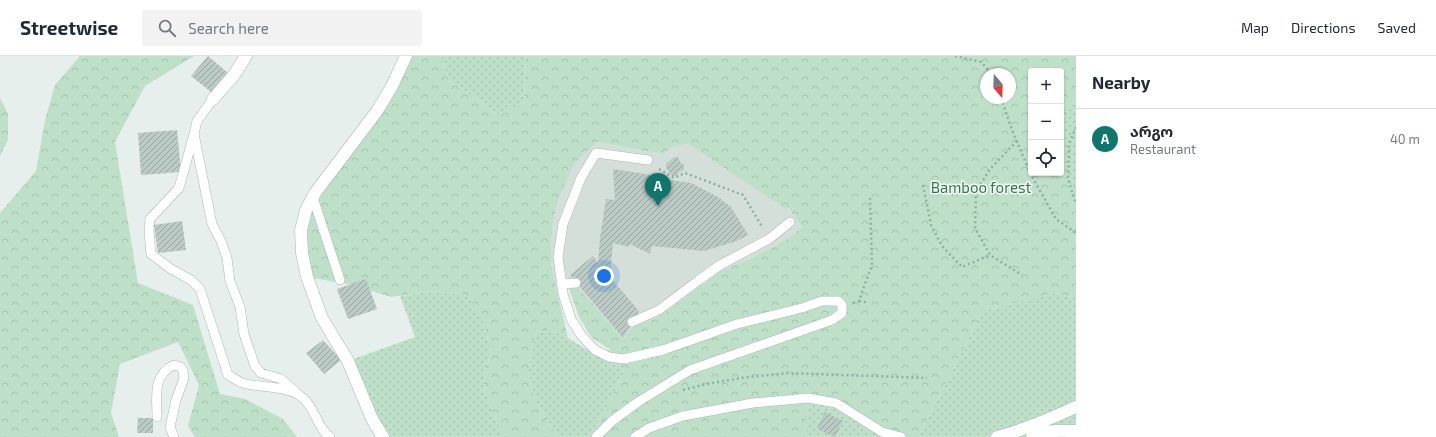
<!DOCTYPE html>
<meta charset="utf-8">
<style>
:root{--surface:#fff;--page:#f2f2f3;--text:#1f2937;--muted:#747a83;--line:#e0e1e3;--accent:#0f766e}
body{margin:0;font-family:"Exo 2","Noto Sans Georgian",sans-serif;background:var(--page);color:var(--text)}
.controls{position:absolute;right:12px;top:12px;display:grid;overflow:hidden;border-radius:4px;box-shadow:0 1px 3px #0004}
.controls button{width:36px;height:36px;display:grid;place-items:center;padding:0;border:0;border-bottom:1px solid var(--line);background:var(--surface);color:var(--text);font:20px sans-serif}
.compass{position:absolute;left:980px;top:12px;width:36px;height:36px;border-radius:50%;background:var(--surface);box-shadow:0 1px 3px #0004;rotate:161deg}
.you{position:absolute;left:604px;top:220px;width:14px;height:14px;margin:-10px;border:3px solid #fff;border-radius:50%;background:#1a73e8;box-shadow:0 0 0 6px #1a73e833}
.badge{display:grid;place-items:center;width:26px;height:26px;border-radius:50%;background:var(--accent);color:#fff;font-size:13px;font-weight:700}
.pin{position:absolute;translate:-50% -33px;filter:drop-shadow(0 1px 2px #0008)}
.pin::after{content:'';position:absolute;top:21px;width:14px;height:12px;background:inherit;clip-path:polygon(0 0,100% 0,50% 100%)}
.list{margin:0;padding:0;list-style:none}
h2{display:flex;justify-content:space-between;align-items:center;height:52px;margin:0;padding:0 16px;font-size:17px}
h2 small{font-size:13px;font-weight:400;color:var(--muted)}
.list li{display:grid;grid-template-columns:26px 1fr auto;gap:12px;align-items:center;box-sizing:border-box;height:60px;padding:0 16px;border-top:1px solid var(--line)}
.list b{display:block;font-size:15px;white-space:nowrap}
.list p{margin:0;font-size:13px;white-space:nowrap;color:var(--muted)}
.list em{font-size:13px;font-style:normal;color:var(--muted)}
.icon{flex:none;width:22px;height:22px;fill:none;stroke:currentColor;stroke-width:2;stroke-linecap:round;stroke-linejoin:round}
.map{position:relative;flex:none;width:1076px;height:381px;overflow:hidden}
header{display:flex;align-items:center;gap:24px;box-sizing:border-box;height:56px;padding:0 20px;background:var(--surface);border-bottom:1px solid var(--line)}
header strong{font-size:19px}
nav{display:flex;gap:22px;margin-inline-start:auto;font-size:14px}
.search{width:280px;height:36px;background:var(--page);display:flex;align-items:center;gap:10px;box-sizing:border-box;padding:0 14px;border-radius:4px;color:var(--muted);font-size:15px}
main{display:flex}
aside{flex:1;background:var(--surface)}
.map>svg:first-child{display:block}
.built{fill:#d4dfda}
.grass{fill:url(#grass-dots)}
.forest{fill:url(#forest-crowns);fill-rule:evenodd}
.building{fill:url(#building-hatch)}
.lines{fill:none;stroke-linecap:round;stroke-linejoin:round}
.service-casing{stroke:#a8b8b2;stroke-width:10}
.minor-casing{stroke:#a8b8b2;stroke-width:13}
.tertiary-casing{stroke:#a8b8b2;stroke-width:13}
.path{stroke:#86b3a5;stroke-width:2.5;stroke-dasharray:2 3;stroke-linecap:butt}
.service{stroke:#fff;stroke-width:9}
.minor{stroke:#fff;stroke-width:12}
.tertiary{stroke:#fff;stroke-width:12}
.labels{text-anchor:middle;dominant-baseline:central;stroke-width:3;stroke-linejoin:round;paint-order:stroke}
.park-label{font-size:15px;fill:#2d7a4b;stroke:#f7fbf9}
</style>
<header>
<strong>Streetwise</strong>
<div class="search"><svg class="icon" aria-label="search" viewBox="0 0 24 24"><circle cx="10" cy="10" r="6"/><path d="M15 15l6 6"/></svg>Search here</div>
<nav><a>Map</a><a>Directions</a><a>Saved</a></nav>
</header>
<main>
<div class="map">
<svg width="1076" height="381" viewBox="0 0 1076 381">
<defs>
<pattern id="grass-dots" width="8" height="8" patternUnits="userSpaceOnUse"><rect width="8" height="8" fill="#bfe0c8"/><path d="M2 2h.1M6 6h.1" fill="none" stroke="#a4c1ad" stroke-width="1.8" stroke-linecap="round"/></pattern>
<pattern id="forest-crowns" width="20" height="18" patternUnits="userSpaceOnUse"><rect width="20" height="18" fill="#bfe0c8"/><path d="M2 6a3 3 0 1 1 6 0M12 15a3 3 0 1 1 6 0" fill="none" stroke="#a4c1ad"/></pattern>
<pattern id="building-hatch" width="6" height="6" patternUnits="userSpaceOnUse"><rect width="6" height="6" fill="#bbcac4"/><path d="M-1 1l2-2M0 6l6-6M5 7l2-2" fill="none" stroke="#98a6a0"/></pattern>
</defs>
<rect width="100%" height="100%" fill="#e6efeb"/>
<path class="built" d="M597,86L663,98L672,91L688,88L786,152H787L802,171L787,183L750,203L720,215L667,255L653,263L632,271L623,284L576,229L556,231L551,207V192L553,166L558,144L575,107Z"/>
<path class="grass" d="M441,0H526L524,47L499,59L449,24Z
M1076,44V143L1061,114V73L1063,62Z
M434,235L466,239L481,258L491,294L483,328L492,355L504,381H383L348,305L415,281L400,240Z
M1054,237L1076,242V375L1032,381H918L983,255Z
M552,274L568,282L586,293L611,294L624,316L607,350L598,364L595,381H558C546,364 534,346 530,325C527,311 532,289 536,276Z
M808,342L836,347L882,376L880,381H805Z"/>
<path class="forest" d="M80,0H194L145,30L115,86L138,227L193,249L220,338L245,343L283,363L297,381H195L188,370L199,329L178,286L120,308L111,357L119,381H0V157L36,115L45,64L55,29Z
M406,0H441L449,24L499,59L524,47L526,0H1076V44L1063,62L1061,73V15H1031V117H1061V114L1076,143V242L1054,237L983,255L918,381H880L881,376L836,347L808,342L805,381H595L598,364L607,350L624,316L611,294L592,282L579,261L569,233L576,229L623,283L632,271L653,263L667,255L720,215L750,203L787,183L802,171L788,152L786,153L688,88L672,91L663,98L597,86L575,107L558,144L553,166L551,192V208L568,282L552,274L536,276C532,289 527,311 530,325C534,346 546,364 558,381H504L492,355L483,328L491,294L481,258L466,239L434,235L391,241L352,229L307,221L306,154ZM986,18H1010V42H986Z
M0,42L8,58V84L0,100Z"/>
<path class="building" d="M208,0L228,17L211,36L191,20Z
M177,74L181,116L141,119L138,77Z
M674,101H678L680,106L684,109V114L679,116L677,120H672L666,112V108Z
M613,113L651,119L652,117L664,120L663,123L691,127L718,141L731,151L748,179L737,185L704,195L652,190L650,198L630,188L629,191L613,187L610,221L639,255L623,282L570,219L593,200L598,207L600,182L606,143L615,144Z
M182,165L186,194L158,197L154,169Z
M366,223L377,253L348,263L337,233Z
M323,284L341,304L324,318L306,297Z
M825,356L843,365L835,381L817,373Z
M138,362H153V377H137Z"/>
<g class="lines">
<g class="service-casing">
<path id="service" d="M213,43L197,65L194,78L212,168L221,185L227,202L230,225L240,251L244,278L255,310L261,317L281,323L296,336
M194,78L179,132L150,163L149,175L151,198L171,213L191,224L200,233L228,319C233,321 237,325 242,327C260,332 282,329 299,339C315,349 316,371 330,381
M313,142L340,224
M562,228L576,227
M632,266L659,254L699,224L720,209L769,183L790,166
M157,361C157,341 152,319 174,309L181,311L183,315L184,322L176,344L170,371L174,381
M596,381L612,365L638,346L690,314L832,264L842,257V249L838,245H822L802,252L737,268L663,294L624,303L609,301L595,294L581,279L571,263L563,238L558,201L563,168L581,122L596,97L648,104
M635,381L649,372L683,360L753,347L808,342L836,347L882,376L901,381"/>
</g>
<g class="minor-casing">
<path id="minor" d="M213,43L234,19L246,0
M997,381C1025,374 1050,363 1076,351
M1032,381C1046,373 1061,375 1076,375"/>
</g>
<g class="tertiary-casing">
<path id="tertiary" d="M383,381L372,363L348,305L322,262L307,221L302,197L301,174L306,154L315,137L377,55L392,30L406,0"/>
</g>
<path class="path" d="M955,0L981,6L992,18
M1001,42L1012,74L1031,119L1056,163L1076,177
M1076,71L1069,88L1068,123L1076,148
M1017,85L990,113L976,136L975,172L990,199L1022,219
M659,113L674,122L685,117L743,139L763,172
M923,129L931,169L942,190L962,211L990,199
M859,245L869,247
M853,247L859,245L864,230L872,210L870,142
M683,334L706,328L748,321L788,317L927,322"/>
<use href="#service" class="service"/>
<use href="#minor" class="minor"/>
<use href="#tertiary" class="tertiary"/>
</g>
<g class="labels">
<g class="park-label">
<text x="981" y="131">Bamboo forest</text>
</g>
</g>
</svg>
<div class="controls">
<button>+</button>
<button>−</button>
<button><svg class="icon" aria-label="locate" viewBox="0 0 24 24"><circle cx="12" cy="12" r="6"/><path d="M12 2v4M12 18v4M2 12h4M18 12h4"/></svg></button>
</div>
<svg class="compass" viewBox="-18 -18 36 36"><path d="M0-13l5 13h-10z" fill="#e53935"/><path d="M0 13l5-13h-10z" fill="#747a83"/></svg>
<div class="you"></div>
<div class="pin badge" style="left:658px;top:150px">A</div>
</div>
<aside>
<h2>Nearby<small></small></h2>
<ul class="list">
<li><span class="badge">A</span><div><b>არგო</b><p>Restaurant</p></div><em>40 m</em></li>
</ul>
</aside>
</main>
